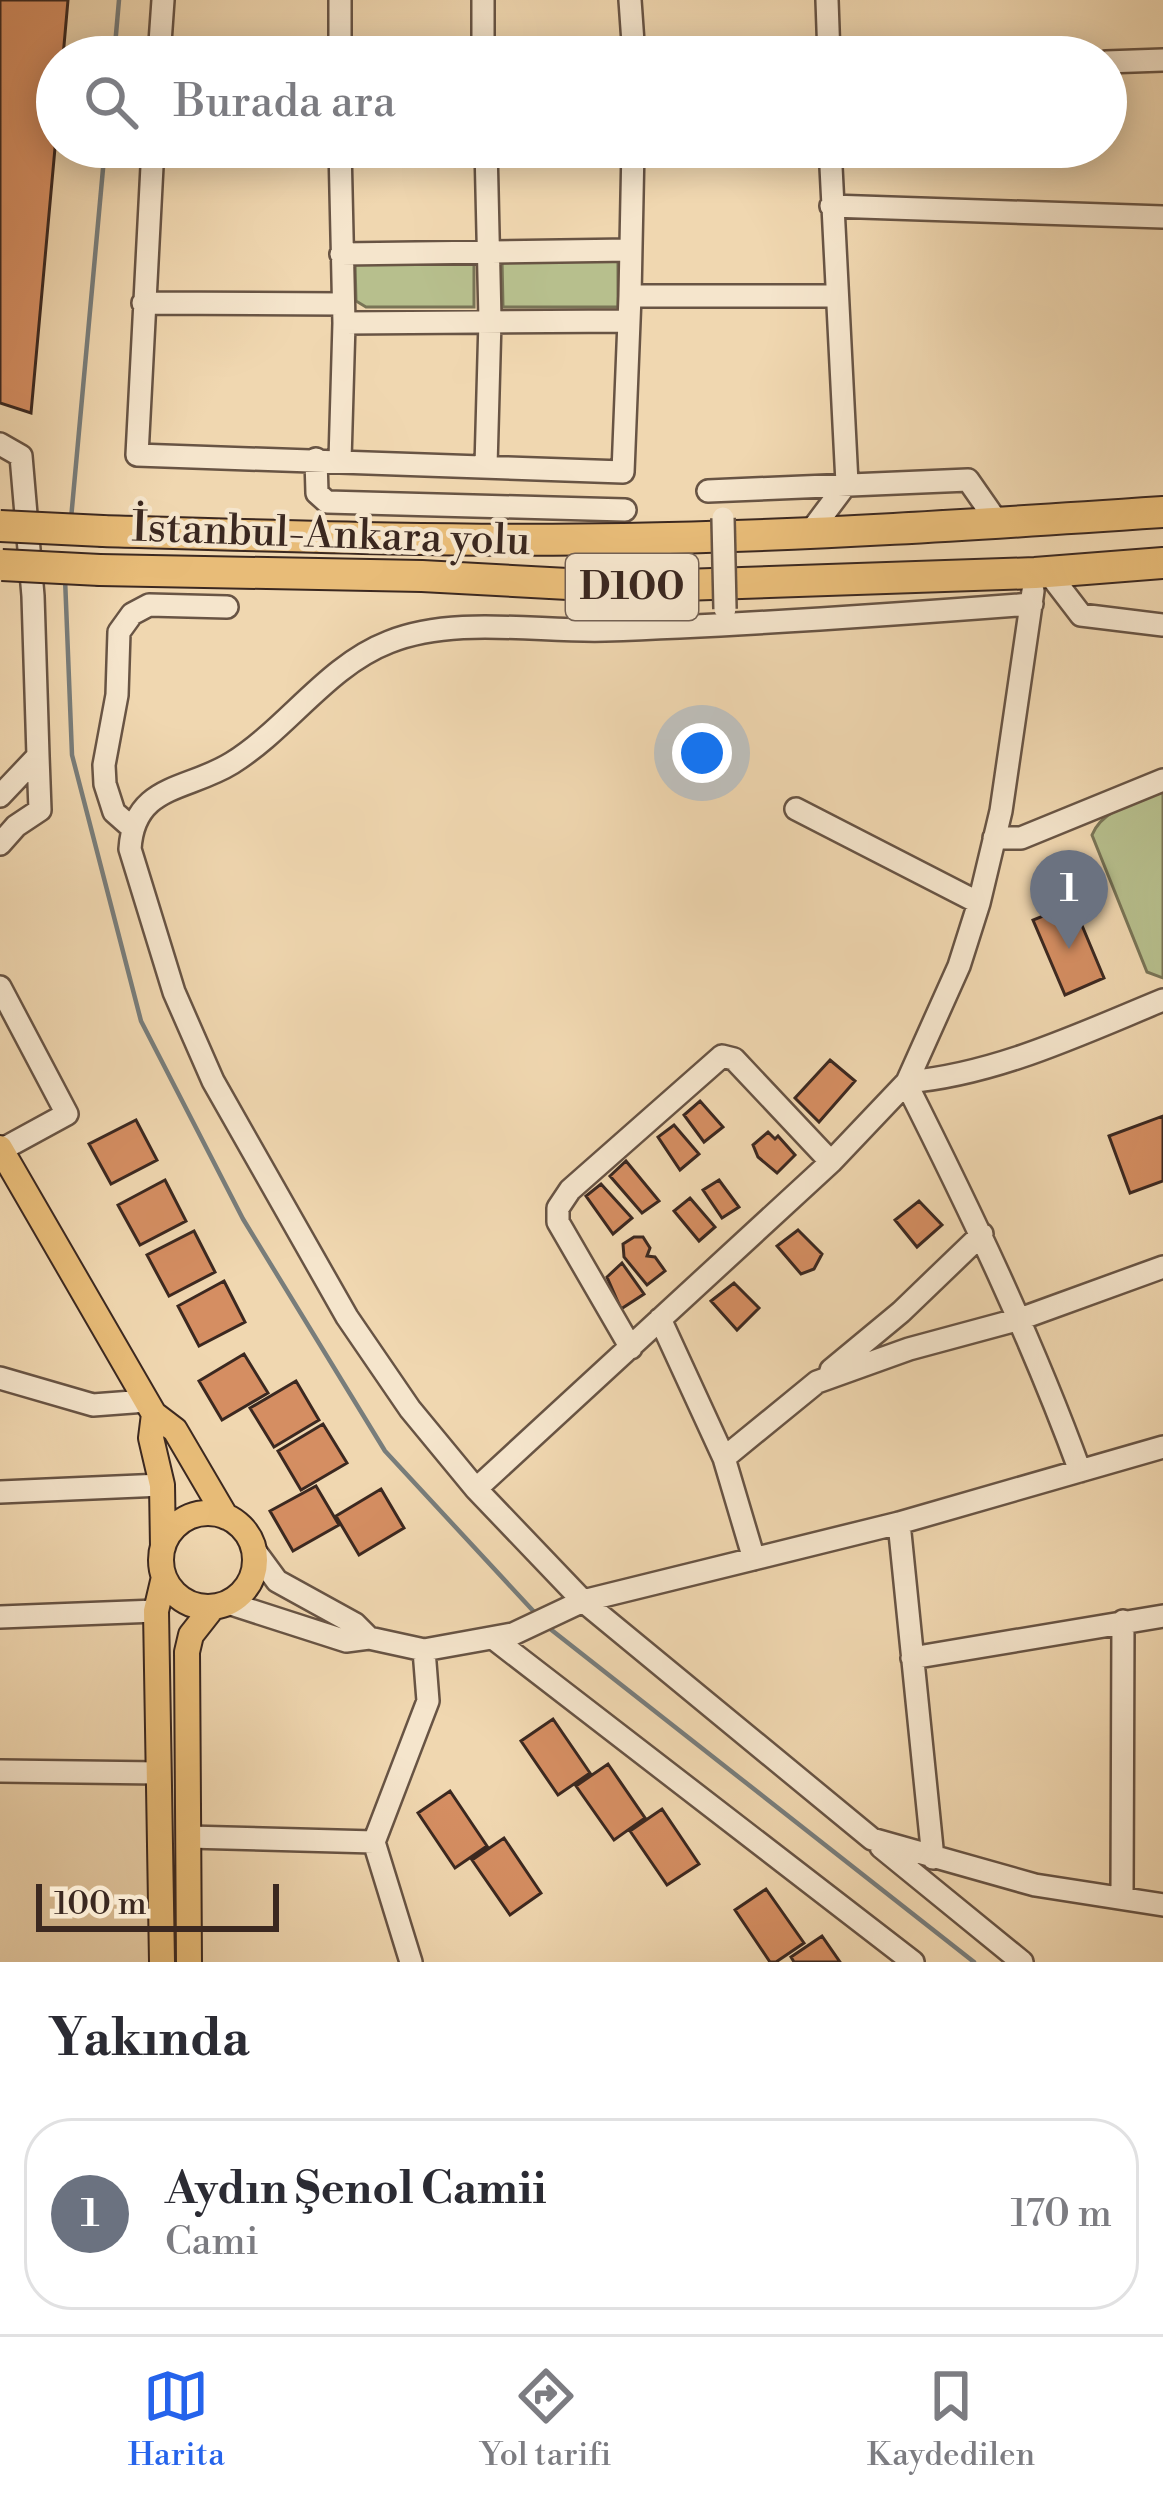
<!DOCTYPE html>
<html lang="tr">
<meta charset="utf-8">
<style>
:root{--surface:#fff;--page:#f7f7f7;--text:#2b2b33;--muted:#7c7c81;--line:#e1e1e2;--accent:#2563eb}
body{margin:0;font-family:"Libre Bodoni",serif;background:var(--page);color:var(--text)}
.scale{position:absolute;left:36px;bottom:30px;width:243px;box-sizing:border-box;padding-left:12px;border:6px solid #3b2820;border-top:0;font-size:33px;line-height:42px;white-space:nowrap;color:#3b2820;-webkit-text-stroke:9px #f5e5cc;paint-order:stroke}
.you{position:absolute;left:702px;top:753px;width:42px;height:42px;margin:-30px;border:9px solid #fff;border-radius:50%;background:#1a73e8;box-shadow:0 0 0 18px #1a73e833}
.badge{display:grid;place-items:center;width:78px;height:78px;border-radius:50%;background:var(--accent);color:#fff;font-size:39px;font-weight:700}
.pin{position:absolute;translate:-50% -99px;filter:drop-shadow(0 3px 6px #0008)}
.pin::after{content:'';position:absolute;top:63px;width:42px;height:36px;background:inherit;clip-path:polygon(0 0,100% 0,50% 100%)}
.list{margin:0;padding:0;list-style:none}
h2{display:flex;justify-content:space-between;align-items:center;height:156px;margin:0;padding:0 48px;font-size:51px}
h2 small{font-size:39px;font-weight:400;color:var(--muted)}
.list li{display:grid;grid-template-columns:78px 1fr auto;gap:36px;align-items:center;box-sizing:border-box;height:192px;margin:0 24px 24px;padding:0 24px;border:3px solid var(--line);border-radius:48px}
.list b{display:block;font-size:45px;white-space:nowrap}
.list p{margin:0;font-size:39px;white-space:nowrap;color:var(--muted)}
.list em{font-size:39px;font-style:normal;color:var(--muted)}
.icon{flex:none;width:66px;height:66px;fill:none;stroke:currentColor;stroke-width:2;stroke-linecap:round;stroke-linejoin:round}
.map{position:relative;flex:none;width:1163px;height:1962px;overflow:hidden}
.search{position:absolute;background:var(--surface);box-shadow:0 6px 30px #0003;left:36px;right:36px;top:36px;height:132px;display:flex;align-items:center;gap:30px;box-sizing:border-box;padding:0 42px;border-radius:66px;color:var(--muted);font-size:45px}
.sheet{height:372px;background:var(--surface)}
nav{display:flex;justify-content:space-around;align-items:center;box-sizing:border-box;height:168px;border-top:3px solid var(--line);background:var(--surface);font-size:33px;color:var(--muted)}
nav a{display:grid;justify-items:center;gap:6px}
nav .on{color:var(--accent)}
.map>svg:first-child{display:block}
.green{fill:#b7bf8d;stroke:#797456;stroke-width:3}
.lines{fill:none;stroke-linecap:round;stroke-linejoin:round}
.stream{stroke:#787d7b;stroke-width:4.5}
.building{fill:#d58e62;stroke:#3b2820;stroke-width:3}
.minor-casing{stroke:#685444;stroke-width:26}
.major-casing{stroke:#3b2820;stroke-width:28}
.highway-casing{stroke:#3b2820;stroke-width:34}
.minor{stroke:#f5e5cc;stroke-width:21}
.major{stroke:#e8bc78;stroke-width:24}
.highway{stroke:#e8bc78;stroke-width:30}
.minor-bridge-casing{stroke:#685444;stroke-width:26;stroke-linecap:butt}
.highway-bridge-casing{stroke:#3b2820;stroke-width:34;stroke-linecap:butt}
.minor-bridge{stroke:#f5e5cc;stroke-width:21}
.highway-bridge{stroke:#e8bc78;stroke-width:30}
.labels{text-anchor:middle;dominant-baseline:central;stroke-width:9;stroke-linejoin:round;paint-order:stroke}
.shield{fill:#f5e5cc;stroke:#736154;stroke-width:3}
.shield-label{font-size:39px;font-weight:bold;fill:#3b2820}
.street-label{font-size:42px;fill:#3b2820;stroke:#f5e5cc}
</style>
<div class="map">
<svg width="1163" height="1962" viewBox="0 0 1163 1962">
<rect width="100%" height="100%" fill="#f0d7b0"/>
<filter id="stains"><feTurbulence type="fractalNoise" baseFrequency=".00167" numOctaves="4"/><feColorMatrix values="0 0 0 0 .2 0 0 0 0 .09 0 0 0 0 .02 0 0 0 .5 -.17"/></filter>
<radialGradient id="worn" r=".72"><stop offset=".6" stop-color="#630" stop-opacity="0"/><stop offset="1" stop-color="#630" stop-opacity=".3"/></radialGradient>
<path class="green" d="M618,259V307H503L502,260Z
M474,261V307H366L356,301L355,263Z
M1163,792V978L1147,972L1092,835C1103,808 1137,802 1163,792Z"/>
<g class="lines">
<path class="stream" d="M114,57L119,0
M71,519L105,147
M65,578L72,755L141,1021L243,1219L385,1451L537,1615
M549,1628L974,1962"/>
</g>
<path class="building" d="M0,0H68L63,57H57V126L31,413L0,403Z
M1073,904L1104,978L1065,995L1033,920Z
M830,1060L855,1081L819,1122L795,1098Z
M700,1101L723,1127L704,1142L684,1115Z
M1163,1116V1181L1130,1193L1109,1136Z
M136,1120L157,1160L111,1184L89,1144Z
M674,1125L699,1154L680,1170L658,1137Z
M768,1132L775,1139L778,1136L795,1155L777,1173L758,1157L753,1145Z
M626,1161L659,1201L642,1213L610,1176Z
M165,1180L186,1221L140,1245L118,1205Z
M719,1180L739,1207L722,1218L703,1190Z
M601,1184L632,1218L613,1234L586,1196Z
M690,1198L715,1227L699,1241L674,1211Z
M919,1201L942,1225L917,1247L895,1220Z
M798,1230L822,1254L814,1269L801,1274L777,1246Z
M194,1231L215,1272L169,1296L147,1255Z
M634,1237H643L650,1248L647,1256L655,1257L665,1271L647,1285L624,1257L623,1244Z
M622,1263L644,1294L621,1309L607,1277Z
M224,1281L245,1322L199,1346L178,1306Z
M734,1283L759,1308L737,1330L711,1301Z
M244,1354L268,1393L222,1420L199,1381Z
M296,1381L319,1420L274,1447L250,1408Z
M323,1424L347,1463L301,1490L278,1451Z
M316,1486L339,1525L293,1551L270,1511Z
M381,1489L404,1528L359,1555L336,1516Z
M553,1719L590,1773L558,1795L521,1741Z
M608,1764L645,1818L614,1840L576,1786Z
M450,1791L487,1846L455,1868L418,1813Z
M662,1809L699,1864L667,1885L630,1831Z
M504,1838L541,1893L510,1915L472,1860Z
M766,1889L804,1943L776,1962H770L735,1910Z
M822,1936L840,1962H794L791,1957Z"/>
<g class="lines">
<g class="minor-casing">
<path id="minor" d="M630,0L634,57
M827,0L829,57
M159,57L163,0
M340,57V0
M483,57V0
M1106,62L1163,60
M153,147L137,455L623,472L630,296H835
M486,147L490,320L486,466
M831,206L1163,217
M341,254L630,250
M630,296L633,147
M143,303L342,304
M344,323L629,321
M0,444L21,456L33,596L38,756L0,796
M316,459L317,493L327,502L625,510
M340,460L344,323L340,147
M708,491L968,480L998,523
M811,531L847,483L830,147
M1048,572L1081,615L1163,625
M1032,604C889,615 748,625 605,630C537,632 454,616 389,642C327,666 288,728 232,763C187,791 134,784 130,849L174,992L213,1081L347,1317L410,1409L476,1489L583,1601L872,1839L1035,1885L1163,1905
M796,809L979,903
M131,827L114,812L105,784L104,765L117,695L119,632L132,614L149,605L227,607
M994,838H1021L1163,780
M0,844L16,826L40,810L38,756
M0,987L67,1114L1,1150
M907,1082C997,1074 1080,1034 1163,1000
M906,1083C970,1210 1031,1337 1080,1471
M660,1319L724,1458L754,1559
M631,1348L558,1222V1208L570,1190L722,1056L734,1059L831,1162
M831,1370L901,1312L982,1234
M0,1378L93,1405L146,1401
M724,1458L817,1382L909,1349L1020,1319L1163,1267
M476,1489L831,1162L907,1082L959,966L979,903L1001,811L1033,591
M0,1492L162,1485
M899,1523L933,1858
M255,1551L277,1581L355,1624L369,1638L424,1650L513,1634L583,1601L899,1523L1163,1447
M228,1603L346,1641L369,1638
M0,1617L156,1611
M493,1638L913,1962
M912,1658L1163,1616
M0,1771L159,1773
M188,1837L374,1842
M881,1847L1022,1962
M1122,1898L1123,1621
M411,1962L374,1842L428,1701L424,1650"/>
</g>
<g class="major-casing">
<path id="major" d="M0,1148L154,1414L175,1430L226,1517
M154,1414L151,1438L162,1485L163,1547
M161 1560a47 47 0 1 1 94 0a47 47 0 1 1-94 0Z
M162,1962L156,1611L164,1577
M189,1962L187,1652L191,1635L213,1607"/>
</g>
<g class="highway-casing">
<path id="highway" d="M103,531C277,536 451,542 624,539C804,536 984,524 1163,512
M100,570L422,576L623,587L1035,573L1163,563"/>
</g>
<use href="#minor" class="minor"/>
<use href="#major" class="major"/>
<use href="#highway" class="highway"/>
<g class="minor-bridge-casing">
<path id="minor-bridge" d="M723,518L725,609"/>
</g>
<g class="highway-bridge-casing">
<path id="highway-bridge" d="M0,526L103,531
M2,565L100,570"/>
</g>
<use href="#minor-bridge" class="minor-bridge"/>
<use href="#highway-bridge" class="highway-bridge"/>
</g>
<g class="labels">
<rect class="shield" x="566" y="554" width="132" height="66" rx="9"/>
<g class="shield-label">
<text x="632" y="587">D100</text>
</g>
<g class="street-label">
<text transform="translate(331 535) rotate(2)">İstanbul-Ankara yolu</text>
</g>
</g>
<rect width="100%" height="100%" filter="url(#stains)"/>
<rect width="100%" height="100%" fill="url(#worn)"/>
</svg>
<div class="scale">100 m</div>
<div class="you"></div>
<div class="pin badge" style="left:1069px;top:949px;background:#6b7280">1</div>
<div class="search"><svg class="icon" aria-label="search" viewBox="0 0 24 24"><circle cx="10" cy="10" r="6"/><path d="M15 15l6 6"/></svg>Burada ara</div>
</div>
<section class="sheet">
<h2>Yakında<small></small></h2>
<ul class="list">
<li><span class="badge" style="background:#6b7280">1</span><div><b>Aydın Şenol Camii</b><p>Cami</p></div><em>170 m</em></li>
</ul>
</section>
<nav>
<a class="on"><svg class="icon" aria-label="map" viewBox="0 0 24 24"><path d="M3 6l6-2 6 2 6-2v14l-6 2-6-2-6 2zM9 4v14M15 6v14"/></svg>Harita</a>
<a><svg class="icon" aria-label="directions" viewBox="0 0 24 24"><path d="M12 3l9 9-9 9-9-9zM9 14v-3h6M13 9l2 2-2 2"/></svg>Yol tarifi</a>
<a><svg class="icon" aria-label="saved" viewBox="0 0 24 24"><path d="M7 4h10v16l-5-4-5 4z"/></svg>Kaydedilen</a>
</nav>
